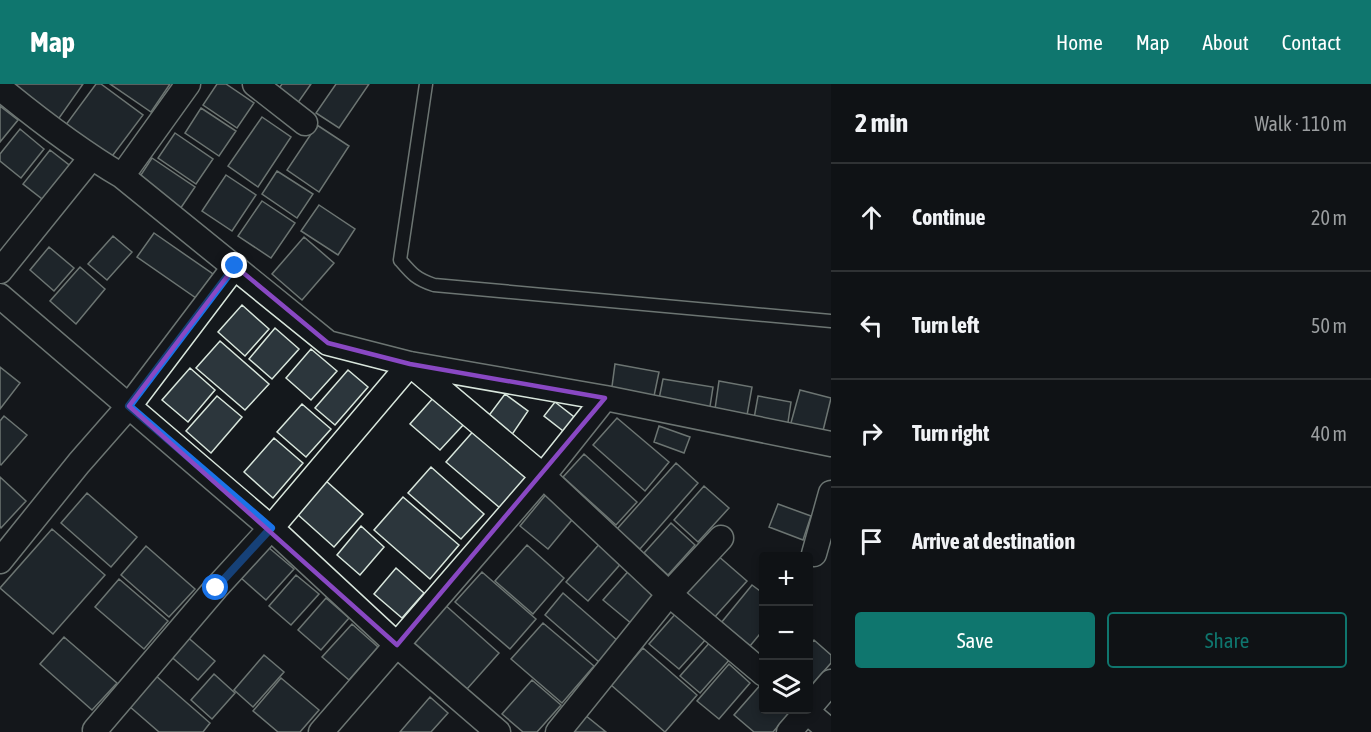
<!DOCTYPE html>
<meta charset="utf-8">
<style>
:root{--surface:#0f1215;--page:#181b1e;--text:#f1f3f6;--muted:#9b9ea0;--line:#2f3234;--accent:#0f766e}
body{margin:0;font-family:"Asap Condensed",sans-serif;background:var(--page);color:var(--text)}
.controls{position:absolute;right:18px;bottom:18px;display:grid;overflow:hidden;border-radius:6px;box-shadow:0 3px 9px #0003}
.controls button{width:54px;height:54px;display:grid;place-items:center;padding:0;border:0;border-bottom:2px solid var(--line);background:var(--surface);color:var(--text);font:30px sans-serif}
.stop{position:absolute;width:18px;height:18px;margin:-14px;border:4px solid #1a73e8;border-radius:50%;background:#fff}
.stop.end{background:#1a73e8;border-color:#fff;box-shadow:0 2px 6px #0008}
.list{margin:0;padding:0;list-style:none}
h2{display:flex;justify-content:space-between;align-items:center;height:78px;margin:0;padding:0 24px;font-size:26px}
h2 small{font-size:20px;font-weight:400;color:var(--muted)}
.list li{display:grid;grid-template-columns:39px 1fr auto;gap:18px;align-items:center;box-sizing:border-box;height:108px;padding:0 24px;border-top:2px solid var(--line)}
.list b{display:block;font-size:22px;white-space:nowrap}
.list em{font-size:20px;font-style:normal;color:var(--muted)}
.actions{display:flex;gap:12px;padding:18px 24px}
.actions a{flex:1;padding:14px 0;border:2px solid var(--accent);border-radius:6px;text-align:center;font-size:21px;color:var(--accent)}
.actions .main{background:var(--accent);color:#fff}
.icon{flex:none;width:33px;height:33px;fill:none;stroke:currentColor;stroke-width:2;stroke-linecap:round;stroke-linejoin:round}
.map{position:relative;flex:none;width:831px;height:648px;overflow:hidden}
header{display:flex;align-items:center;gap:36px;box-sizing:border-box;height:84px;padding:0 30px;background:var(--accent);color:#fff}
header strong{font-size:28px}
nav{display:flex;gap:33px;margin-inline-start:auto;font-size:21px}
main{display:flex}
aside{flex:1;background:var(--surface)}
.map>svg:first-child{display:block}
.building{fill:#2c363c;stroke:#d8e6dc;stroke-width:1.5}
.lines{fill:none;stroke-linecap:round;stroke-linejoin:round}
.lane-casing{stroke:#d8e6dc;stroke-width:15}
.street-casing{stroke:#d8e6dc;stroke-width:27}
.lane{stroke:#14181c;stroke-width:12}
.street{stroke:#14181c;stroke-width:24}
.route{stroke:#1a73e8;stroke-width:8}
.marked{fill:none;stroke:#8948c3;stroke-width:4.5;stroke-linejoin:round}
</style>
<header>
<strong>Map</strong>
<nav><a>Home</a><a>Map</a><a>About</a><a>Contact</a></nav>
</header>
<main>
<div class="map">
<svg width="831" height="648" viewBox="0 0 831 648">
<rect width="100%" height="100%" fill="#14181c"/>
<path class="building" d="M7,0H83L57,37Z
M96,0H101L143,31L110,75L65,42Z
M110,0H170L151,28Z
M217,0H226L254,19L237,44L203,21Z
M282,0H311L297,20L277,7Z
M336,0H369L339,44L316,29Z
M0,22L18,36L0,58Z
M201,24L236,47L219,72L185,49Z
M262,33L291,53L258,103L228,82Z
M317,41L349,62L319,108L287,86Z
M20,45L44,65L21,94L0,77V70Z
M175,49L213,75L196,100L158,74Z
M50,66L73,84L46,118L23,100Z
M152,74L195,103L178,128L135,100Z
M277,87L313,110L297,134L262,110Z
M226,91L256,111L232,147L202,127Z
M262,117L295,139L271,174L238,152Z
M319,121L355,145L338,171L301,147Z
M154,149L213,190L196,214L137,173Z
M113,152L132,168L107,196L88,180Z
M304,153L334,179L302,216L272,190Z
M49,163L74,184L54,207L30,186Z
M80,183L105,205L76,240L50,217Z
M242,221L269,245L245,272L218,248Z
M275,244L299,265L272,295L249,275Z
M220,257L269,300L245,326L196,284Z
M311,265L337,287L311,316L286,294Z
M615,280L659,288L653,317L611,310Z
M0,283L20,299L0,325Z
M190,284L215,306L188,338L162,316Z
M348,286L368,303L335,341L315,324Z
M663,295L713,303L709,329L658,320Z
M719,297L752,303L746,337L714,332Z
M800,306L831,314L821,355L789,346Z
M505,310L528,327L511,352L487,334Z
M217,312L242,333L211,369L186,347Z
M758,312L791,318L787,345L753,340Z
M434,313L464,340L440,366L410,340Z
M555,318L578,336L567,350L544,332Z
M302,320L331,345L306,373L277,348Z
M4,332L27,351L1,381L0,380V337Z
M617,334L669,378L645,407L593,361Z
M659,342L690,353L684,369L654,358Z
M477,343L531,390L500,424L446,378Z
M274,354L303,379L273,414L244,388Z
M584,370L637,418L616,441L563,393Z
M676,379L698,399L640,465L617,445Z
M431,383L484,430L461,455L408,409Z
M0,393L26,417L1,444L0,442Z
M325,396L363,430L334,463L296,429Z
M704,402L729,424L698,458L674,436Z
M548,408L576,431L548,465L520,442Z
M87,409L137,453L111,483L61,439Z
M403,413L459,461L430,495L374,446Z
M778,420L811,432L803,456L769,443Z
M671,439L695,461L668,491L644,469Z
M361,442L384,463L360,491L337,471Z
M52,445L105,491L53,550L0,504Z
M602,457L624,476L588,517L566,498Z
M527,461L564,494L533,530L495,497Z
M146,462L195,505L169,533L121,491Z
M268,463L294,485L266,516L241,494Z
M717,471L747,497L712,536L683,510Z
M632,483L660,508L632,540L603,516Z
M396,484L424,509L402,534L374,510Z
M482,488L536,535L510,565L455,518Z
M296,491L319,510L291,541L269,522Z
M119,495L168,537L144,565L95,523Z
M752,501L764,510V545L750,562L721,539Z
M563,509L618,557L599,578L545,531Z
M326,514L349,534L321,566L298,546Z
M444,520L499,569L467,605L412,557Z
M677,528L707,554L679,585L649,560Z
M543,539L594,582L562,619L511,575Z
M352,540L378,563L349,596L322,573Z
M184,550L215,577L198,596L167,569Z
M64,553L117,599L92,626L40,580Z
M814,556L831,571V579L808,605V563Z
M711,557L731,574L700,609L680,592Z
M643,564L697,611L665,648L611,601Z
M264,571L284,588L253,623L234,606Z
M729,580L750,599L719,635L697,617Z
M214,590L235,609L212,635L191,616Z
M155,591L210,639L203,648H159L129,622Z
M281,594L319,626L300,648H278L253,627Z
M532,596L561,621L537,648H523L502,630Z
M763,598L764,626H792L773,648H754L734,631Z
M430,613L448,629L431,648H400Z
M585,631L606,648H571Z"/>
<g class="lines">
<g class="lane-casing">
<path id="lane" d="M426,0L400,176C412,190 416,195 434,201L831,237"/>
</g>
<g class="street-casing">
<path id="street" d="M255,0L305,39
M0,4C39,36 78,66 122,92L328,259L410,280L605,314L831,360
M122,92L188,0
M0,187L91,74
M0,212L271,444L397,561L498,648
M814,470L831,409
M0,477L79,379L129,322L235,182
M808,625L831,598
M805,626L831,648
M95,646L216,504L271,444L410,280L543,392L669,510L764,590
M321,648L543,392L605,314
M558,648L669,510L721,454
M789,648L808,626"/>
</g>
<use href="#lane" class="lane"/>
<use href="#street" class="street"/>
</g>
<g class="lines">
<path class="route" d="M216,504L271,444L129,322L235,182"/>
</g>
<path d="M0 0H831V648H0ZM235,182L328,259L410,280L605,314L397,561L129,322Z" fill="#14181c" fill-opacity=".55" fill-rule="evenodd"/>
<path class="marked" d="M235,182L328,259L410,280L605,314L397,561L129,322Z"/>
</svg>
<div class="controls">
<button>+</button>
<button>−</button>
<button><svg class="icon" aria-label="layers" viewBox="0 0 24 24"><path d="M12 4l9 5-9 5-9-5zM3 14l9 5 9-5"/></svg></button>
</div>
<div class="stop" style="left:216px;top:504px"></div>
<div class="stop end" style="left:235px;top:182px"></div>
</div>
<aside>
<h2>2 min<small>Walk · 110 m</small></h2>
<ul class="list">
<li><svg class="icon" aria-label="ahead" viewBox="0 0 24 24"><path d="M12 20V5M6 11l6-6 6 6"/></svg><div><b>Continue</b></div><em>20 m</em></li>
<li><svg class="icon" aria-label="left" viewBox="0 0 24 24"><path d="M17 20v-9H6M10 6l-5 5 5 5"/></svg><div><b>Turn left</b></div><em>50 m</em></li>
<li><svg class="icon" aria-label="right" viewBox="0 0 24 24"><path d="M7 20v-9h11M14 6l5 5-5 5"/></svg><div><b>Turn right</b></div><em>40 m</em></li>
<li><svg class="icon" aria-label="arrive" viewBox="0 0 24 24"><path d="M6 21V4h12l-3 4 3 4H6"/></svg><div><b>Arrive at destination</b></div></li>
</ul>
<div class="actions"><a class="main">Save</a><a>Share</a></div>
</aside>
</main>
